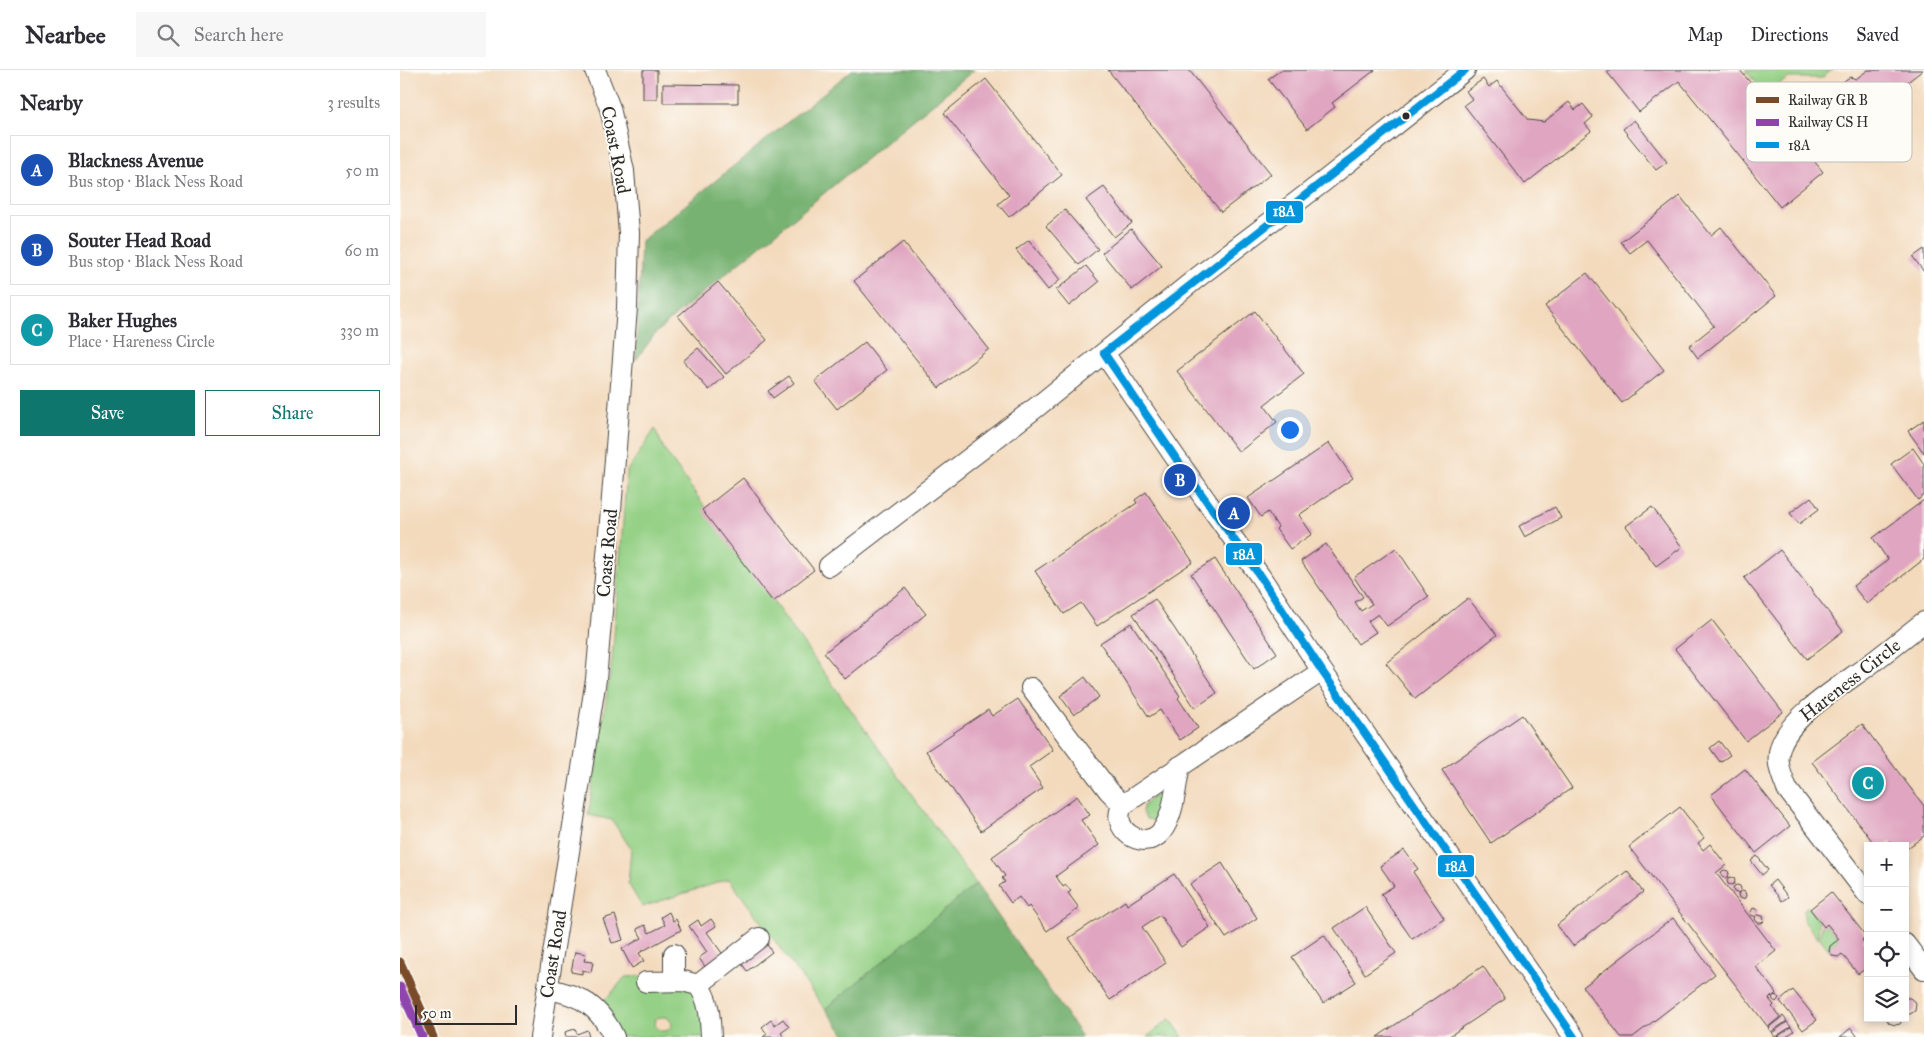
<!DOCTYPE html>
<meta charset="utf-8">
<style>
:root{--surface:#fff;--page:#f7f7f7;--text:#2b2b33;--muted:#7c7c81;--line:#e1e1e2;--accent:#0f766e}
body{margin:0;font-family:"IM FELL Great Primer",serif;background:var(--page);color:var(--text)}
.controls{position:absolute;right:15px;bottom:15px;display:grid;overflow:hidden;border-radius:0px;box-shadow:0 2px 8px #0003}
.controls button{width:45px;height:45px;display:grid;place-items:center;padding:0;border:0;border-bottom:1px solid var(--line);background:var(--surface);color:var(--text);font:25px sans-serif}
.scale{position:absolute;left:15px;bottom:12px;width:102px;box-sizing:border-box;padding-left:5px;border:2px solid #2b2b2b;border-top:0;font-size:14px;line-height:18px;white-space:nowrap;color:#2b2b2b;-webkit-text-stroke:4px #fdfcf7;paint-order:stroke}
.you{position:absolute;left:889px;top:359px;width:18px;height:18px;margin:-12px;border:4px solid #fff;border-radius:50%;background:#1a73e8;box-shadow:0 0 0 8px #1a73e833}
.badge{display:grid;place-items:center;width:32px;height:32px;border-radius:50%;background:var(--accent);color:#fff;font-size:16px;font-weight:700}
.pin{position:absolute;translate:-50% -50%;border:2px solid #fff;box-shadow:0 1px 5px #0006}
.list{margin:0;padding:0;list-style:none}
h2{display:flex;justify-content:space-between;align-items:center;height:65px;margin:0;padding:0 20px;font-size:21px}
h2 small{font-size:16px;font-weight:400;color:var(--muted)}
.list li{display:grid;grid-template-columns:32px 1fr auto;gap:15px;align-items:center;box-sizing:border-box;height:70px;margin:0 10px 10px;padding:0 10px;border:1px solid var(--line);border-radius:0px}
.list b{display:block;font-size:19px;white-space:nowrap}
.list p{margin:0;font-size:16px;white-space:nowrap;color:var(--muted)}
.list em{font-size:16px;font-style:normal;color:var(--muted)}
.actions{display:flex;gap:10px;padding:15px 20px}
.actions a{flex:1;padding:11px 0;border:1px solid var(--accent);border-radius:0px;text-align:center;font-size:18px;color:var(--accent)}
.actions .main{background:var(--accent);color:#fff}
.icon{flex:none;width:28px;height:28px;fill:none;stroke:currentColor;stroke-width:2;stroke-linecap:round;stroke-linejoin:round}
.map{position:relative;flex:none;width:1524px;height:967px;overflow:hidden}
header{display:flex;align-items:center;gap:30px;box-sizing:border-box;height:70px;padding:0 25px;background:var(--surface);border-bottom:1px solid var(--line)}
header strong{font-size:24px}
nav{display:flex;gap:28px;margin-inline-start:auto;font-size:18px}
.search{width:350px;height:45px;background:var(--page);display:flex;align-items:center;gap:12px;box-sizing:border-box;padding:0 18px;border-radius:0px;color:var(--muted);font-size:19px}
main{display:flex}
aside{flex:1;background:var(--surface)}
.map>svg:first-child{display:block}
.green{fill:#94d085;stroke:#607e58;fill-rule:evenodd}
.forest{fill:#77b272;stroke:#516e4e}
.building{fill:#e0a6c1}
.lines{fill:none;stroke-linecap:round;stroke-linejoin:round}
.minor-casing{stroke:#494541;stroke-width:22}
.minor{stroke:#fff;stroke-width:20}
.bus-1-casing{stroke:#fdfcf7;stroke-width:11}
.bus-1{stroke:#0295dd;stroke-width:8}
.rail-1-casing{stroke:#fdfcf7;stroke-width:12}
.rail-2-casing{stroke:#fdfcf7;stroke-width:12}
.rail-1{stroke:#7a4b2a;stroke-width:9}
.rail-2{stroke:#8e44ad;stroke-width:9}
.bus-dot{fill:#2b2b2b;stroke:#fdfcf7;stroke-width:2}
.labels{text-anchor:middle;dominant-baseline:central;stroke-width:4;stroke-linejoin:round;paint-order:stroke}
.street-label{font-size:19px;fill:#2b2b2b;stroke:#fdfcf7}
.key{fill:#fdfcf7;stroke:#bebdba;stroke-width:1}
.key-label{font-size:14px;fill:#2b2b2b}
.line-badge{stroke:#fdfcf7;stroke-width:2}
.badge-label{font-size:14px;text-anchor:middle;font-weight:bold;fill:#fff}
</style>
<header>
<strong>Nearbee</strong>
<div class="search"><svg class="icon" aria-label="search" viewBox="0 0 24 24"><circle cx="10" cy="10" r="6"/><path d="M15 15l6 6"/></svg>Search here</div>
<nav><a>Map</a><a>Directions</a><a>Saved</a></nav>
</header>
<main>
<aside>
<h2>Nearby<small>3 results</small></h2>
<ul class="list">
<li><span class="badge" style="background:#1a4fb4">A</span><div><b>Blackness Avenue</b><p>Bus stop · Black Ness Road</p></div><em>50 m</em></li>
<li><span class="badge" style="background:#1a4fb4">B</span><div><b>Souter Head Road</b><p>Bus stop · Black Ness Road</p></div><em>60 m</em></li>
<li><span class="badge" style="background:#0f9aa8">C</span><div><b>Baker Hughes</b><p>Place · Hareness Circle</p></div><em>330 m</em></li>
</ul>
<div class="actions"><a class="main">Save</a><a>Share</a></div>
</aside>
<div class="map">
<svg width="1524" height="967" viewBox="0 0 1524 967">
<rect width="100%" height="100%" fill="#fdfcf7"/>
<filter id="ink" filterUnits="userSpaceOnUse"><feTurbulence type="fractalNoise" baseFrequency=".02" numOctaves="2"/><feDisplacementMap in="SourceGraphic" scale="10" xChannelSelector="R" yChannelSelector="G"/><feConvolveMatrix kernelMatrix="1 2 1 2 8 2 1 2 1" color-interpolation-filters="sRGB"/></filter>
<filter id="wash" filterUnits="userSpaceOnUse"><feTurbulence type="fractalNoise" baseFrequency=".0096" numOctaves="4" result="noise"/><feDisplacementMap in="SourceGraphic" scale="20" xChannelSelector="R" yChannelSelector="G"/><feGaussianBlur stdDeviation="1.12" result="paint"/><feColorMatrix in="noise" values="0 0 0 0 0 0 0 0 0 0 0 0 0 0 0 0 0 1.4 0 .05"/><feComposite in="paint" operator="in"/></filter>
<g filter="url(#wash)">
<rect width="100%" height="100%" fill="#f3dabd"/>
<path class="green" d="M1345,0H1432L1422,8H1389L1364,23Z
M255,359L265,381L576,814L425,939L329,809L242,837L228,813L231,779L212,750L188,745L212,591L227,401Z
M764,717L767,719L760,745L754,750L746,749L742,742L743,736Z
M1407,836L1419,851L1418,868L1404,851V840Z
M1427,854L1439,869L1430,876L1429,880L1420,868L1422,855L1424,856Z
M246,906L298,915L311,967H214L195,938L210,925L225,907ZM262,947H267L272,953L271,957L266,961H260L255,955L256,948Z
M769,949L772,951L783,967H747Z"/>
<path class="forest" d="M452,0H574L276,245L255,264L236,290L241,171Z
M576,814L682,967H443L445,965L425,939Z"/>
<g id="blocks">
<path class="building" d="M243,0H257V29H243Z
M708,0H789L871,104L821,142Z
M881,0H975L932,33L935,37L907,59L868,9Z
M1209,0H1340L1423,102L1380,137L1279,11L1239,42L1207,2Z
M1468,0H1523L1445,61L1424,34L1445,18L1444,11L1450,7L1456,9Z
M586,9L662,105L609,147L598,134L609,125L544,43Z
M1083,9L1089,17L1097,11L1128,50L1144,52L1169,32L1175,40L1183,34L1193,47L1185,54L1191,61L1125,114L1064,35L1072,29L1066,21Z
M263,14L338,15V33H263Z
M1234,50L1267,92L1256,100L1223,59Z
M704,117L732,153L714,167L686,130Z
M1280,126L1311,165L1321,157L1376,226L1298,288L1289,276L1314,256L1247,170L1230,183L1221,172Z
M665,140L698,179L679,195L646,156Z
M731,159L762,196L732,220L702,183Z
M629,170L660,210L648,220L616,180Z
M503,172L589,279L539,318L454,211Z
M1524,179V202L1513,187Z
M686,196L699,212L669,236L656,220Z
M1187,203L1264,300L1222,333L1145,236Z
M318,212L367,270L326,304L278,246Z
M855,241L904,304L864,335L877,352L839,382L777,301Z
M465,272L487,300L437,339L415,311Z
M298,278L324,307L309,320L283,291Z
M389,306L394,313L373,328L368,321Z
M1524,350V383L1508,361Z
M929,373L953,408L899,445L912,464L890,479L876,459L878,457L868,442L861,447L848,428Z
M1513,378L1524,394V425L1518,430L1491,394Z
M343,408L414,500L373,532L302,440Z
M746,422L793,492L697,556L681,533L664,544L635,501L737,433L735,430Z
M1411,427L1419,439L1399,454L1390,443Z
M1524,430V489L1467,534L1453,516L1488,490L1473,468Z
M1155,437L1161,448L1125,467L1119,456Z
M1252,437L1282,477L1256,496L1226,456Z
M926,474L963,527L955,532L961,541L972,534L954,507L996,478L1029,527L987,556L978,544L968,551L976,562L958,574L901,491Z
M1380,480L1443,561L1407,589L1344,508Z
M815,489L877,583L854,599L791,504Z
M505,518L526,544L445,609L424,583Z
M1068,528L1097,565L1015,629L986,593Z
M755,529L817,623L795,638L733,544Z
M1312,550L1383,642L1346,671L1275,579Z
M731,553L780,626L778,628L798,658L780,670L760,640L749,647L700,573Z
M685,607L699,627L674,645L660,626Z
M618,629L653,680L629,697L643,718L581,761L526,681L588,640L592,646Z
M1122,645L1172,718L1091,773L1042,700Z
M1462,654L1524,736V766L1505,780V776H1493L1490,771L1484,776H1476L1412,692Z
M1319,671L1330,685L1320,692L1310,678Z
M1345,699L1390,756L1356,783L1311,725Z
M677,726L690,745L681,750L699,775L656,806L663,817L666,815L671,821L668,823L679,838L647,861L629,836L627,838L619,827L611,833L599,816L605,812L602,808L605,806L592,787Z
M1280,737L1304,768L1298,773L1303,780L1310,774L1326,795L1316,803L1376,881L1356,897L1376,923L1373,926L1377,925L1379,928L1376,932L1373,930L1372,926L1369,929L1374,935L1372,937L1380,947L1368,957L1229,777Z
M1004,780L1018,799L1013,802L1044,848L1012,869L981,824L994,816L980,796Z
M1357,786L1368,800L1362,805L1351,791Z
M822,793L857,848L826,868L790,814Z
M1321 804a4 4 0 1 1 8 0a4 4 0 1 1-8 0Z
M1227,801L1243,822L1173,876L1157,855Z
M774,804L810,857L781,877L760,845L742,857L766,893L710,930L669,868L725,831L727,835Z
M1327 811a4 4 0 1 1 8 0a4 4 0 1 1-8 0Z
M1375,810L1388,827L1382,831L1369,815Z
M1333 819a4 4 0 1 1 8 0a4 4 0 1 1-8 0Z
M1338 825a4 4 0 1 1 8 0a4 4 0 1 1-8 0Z
M1431,822L1466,866L1462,870L1468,877V883L1464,887L1468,892V897L1458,904L1442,884L1438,887L1433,886L1429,881L1430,876L1439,869L1427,854L1424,857L1410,839Z
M965,837L996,883L965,904L934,858Z
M1353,838L1358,840L1357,845L1363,846L1364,851L1362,853H1358L1355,849L1356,846H1353L1350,844Z
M269,842L273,851L276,849L281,860L239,883L244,891L232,898L222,879L242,868L237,859L245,855L249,863L265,855L261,847Z
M215,845L223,870L212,873L203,849Z
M1273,848L1315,904L1233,967H1221L1183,917Z
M311,849L316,856L307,862L324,886L306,898L299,888L307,882L289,856L298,850L301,856Z
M924,865L956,912L923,933L892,887Z
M366,873L372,882L347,901L340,891Z
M175,882L186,884L184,891L193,892L191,902L182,900V904L171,902Z
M1083,896L1105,929L1048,967H977Z
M1393,920L1417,950L1403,960L1380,931Z
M1505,928H1510L1516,933L1515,941L1510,944H1505Z
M1383,946L1387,951L1371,962L1368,958Z
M1486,948H1503L1500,954L1495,955L1489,953Z
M383,949L389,957L381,963L384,967H363L367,964L362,957L371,950L375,955Z
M1387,952L1391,957L1375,967L1372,963Z
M1391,957L1394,961L1386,967H1377Z
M1451,958L1458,967H1440Z
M175,959L177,964L187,960L189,967H166L165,962Z"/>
</g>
</g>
<g filter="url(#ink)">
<use href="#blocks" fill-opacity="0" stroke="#494541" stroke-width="1"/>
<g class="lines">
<g class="minor-casing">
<path id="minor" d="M704,283L775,387L860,506L922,601L1174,967
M429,496L638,336L798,207L923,112L1065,0
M631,618L709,721L723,735
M780,696C775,717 775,744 761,762C743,783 708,758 723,735L922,601
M1468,825L1387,719C1381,704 1375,691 1381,675C1393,643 1446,613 1473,592C1490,579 1507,565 1524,552
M1505,874L1524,899
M274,884V911
M246,912L283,911L298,915C310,931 310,948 311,967
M298,915L359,868
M148,919C181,925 199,936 214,967
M140,967L196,609L211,440L227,238L229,163L224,101L210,38L195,0"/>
</g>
<use href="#minor" class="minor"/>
<g class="bus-1-casing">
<path id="bus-1" d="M704,283L775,387L860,506L922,601L1174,967
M704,283L1065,0"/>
</g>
<use href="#bus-1" class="bus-1"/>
<g class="rail-1-casing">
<path id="rail-1" d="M0,892L33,967"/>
</g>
<g class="rail-2-casing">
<path id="rail-2" d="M0,917L22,967"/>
</g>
<use href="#rail-1" class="rail-1"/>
<use href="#rail-2" class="rail-2"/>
</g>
</g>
<circle class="bus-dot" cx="1006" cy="46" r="4.5"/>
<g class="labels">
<g class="street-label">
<text transform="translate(216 80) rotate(79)">Coast Road</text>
<text transform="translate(207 483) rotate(-85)">Coast Road</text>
<text transform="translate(1450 610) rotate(-38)">Hareness Circle</text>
<text transform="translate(153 884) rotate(-81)">Coast Road</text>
</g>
</g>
<rect x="1346" y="12" width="166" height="80" rx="8" class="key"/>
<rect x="1356" y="27" width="23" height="6" fill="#7a4b2a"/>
<rect x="1356" y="49" width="23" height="7" fill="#8e44ad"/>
<rect x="1356" y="72" width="23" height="6" fill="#0295dd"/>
<g class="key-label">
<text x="1388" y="35">Railway GR B</text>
<text x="1388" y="57">Railway CS H</text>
<text x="1388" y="80">18A</text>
</g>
<g class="line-badge">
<rect x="865" y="130" width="39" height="24" rx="5" fill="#0295dd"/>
<rect x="825" y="472" width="38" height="24" rx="5" fill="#0295dd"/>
<rect x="1037" y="784" width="38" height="24" rx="5" fill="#0295dd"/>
</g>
<g class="badge-label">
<text x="884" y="146">18A</text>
<text x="844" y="489">18A</text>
<text x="1056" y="801">18A</text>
</g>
</svg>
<div class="controls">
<button>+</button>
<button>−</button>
<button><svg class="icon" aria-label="locate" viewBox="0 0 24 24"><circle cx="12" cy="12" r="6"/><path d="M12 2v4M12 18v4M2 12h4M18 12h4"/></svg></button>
<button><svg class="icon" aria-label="layers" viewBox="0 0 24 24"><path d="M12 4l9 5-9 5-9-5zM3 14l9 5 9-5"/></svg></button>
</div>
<div class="scale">50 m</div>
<div class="you"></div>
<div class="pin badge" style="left:834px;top:443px;background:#1a4fb4">A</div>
<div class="pin badge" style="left:780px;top:410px;background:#1a4fb4">B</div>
<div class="pin badge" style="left:1468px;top:713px;background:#0f9aa8">C</div>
</div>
</main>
